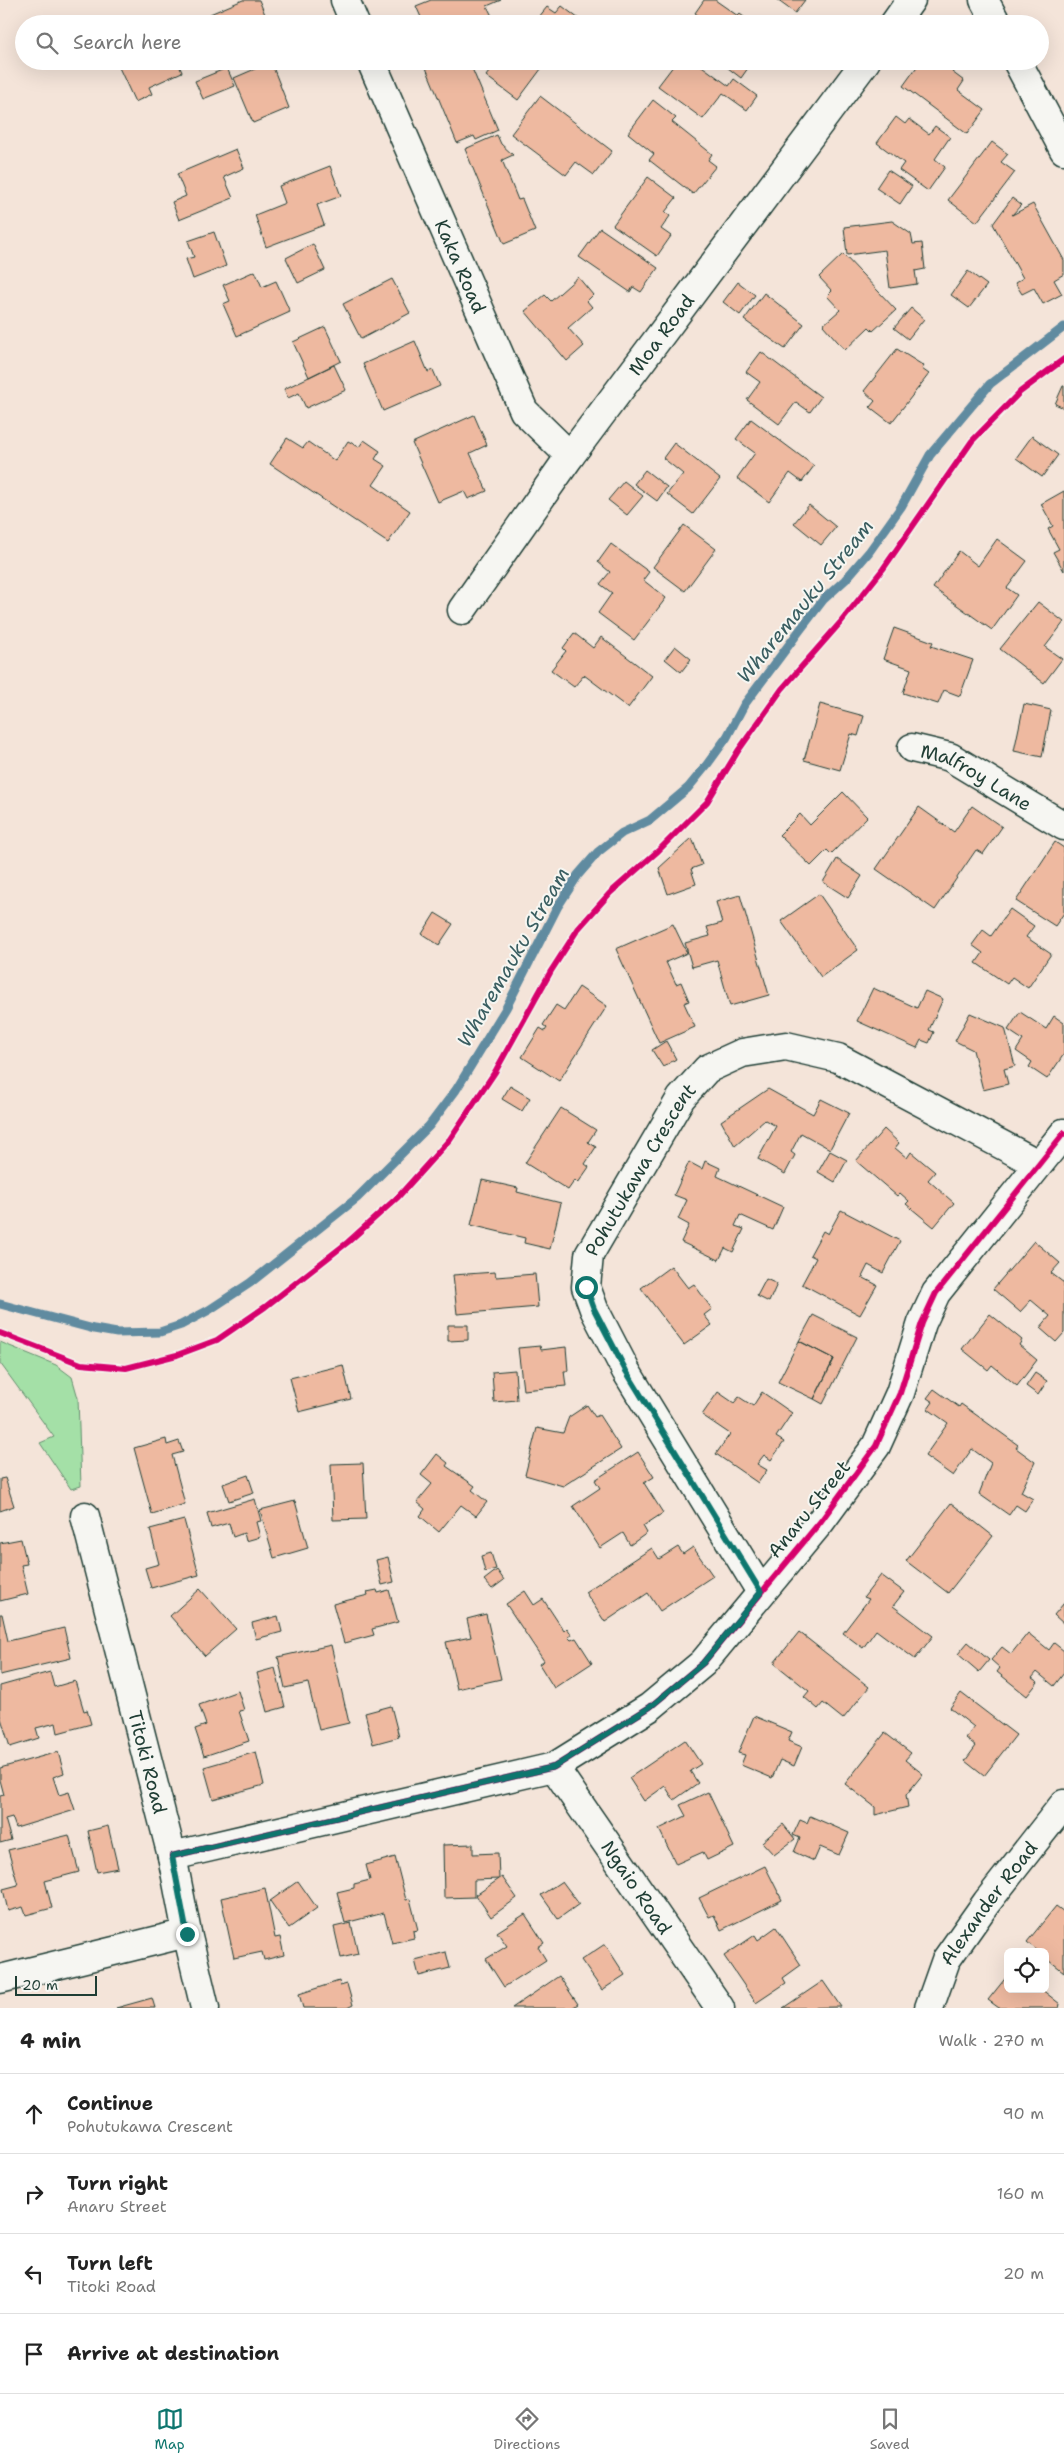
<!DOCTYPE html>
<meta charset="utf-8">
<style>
:root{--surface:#fff;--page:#f2f2f2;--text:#222;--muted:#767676;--line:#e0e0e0;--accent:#0f766e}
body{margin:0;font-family:"Shantell Sans",sans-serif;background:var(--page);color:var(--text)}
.controls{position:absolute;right:15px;bottom:15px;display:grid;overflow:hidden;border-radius:8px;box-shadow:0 5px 20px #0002}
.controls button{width:45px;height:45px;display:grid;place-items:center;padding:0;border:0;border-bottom:1px solid var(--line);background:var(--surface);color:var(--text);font:25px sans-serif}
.scale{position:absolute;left:15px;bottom:12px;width:82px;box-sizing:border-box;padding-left:5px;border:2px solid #1f3d34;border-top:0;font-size:14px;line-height:18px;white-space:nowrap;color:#1f3d34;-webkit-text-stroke:4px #f6f6f2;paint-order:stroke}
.stop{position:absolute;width:15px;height:15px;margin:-11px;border:4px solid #0f766e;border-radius:50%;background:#fff}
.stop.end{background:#0f766e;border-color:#fff;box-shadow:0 1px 5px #0008}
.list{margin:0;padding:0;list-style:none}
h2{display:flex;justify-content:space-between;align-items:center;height:65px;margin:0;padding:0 20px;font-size:21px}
h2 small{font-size:16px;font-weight:400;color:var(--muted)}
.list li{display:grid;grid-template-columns:32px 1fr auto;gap:15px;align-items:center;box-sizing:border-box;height:80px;padding:0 20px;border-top:1px solid var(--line)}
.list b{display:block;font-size:19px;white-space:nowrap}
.list p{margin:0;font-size:16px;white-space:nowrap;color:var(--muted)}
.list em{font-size:16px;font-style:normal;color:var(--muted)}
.icon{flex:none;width:28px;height:28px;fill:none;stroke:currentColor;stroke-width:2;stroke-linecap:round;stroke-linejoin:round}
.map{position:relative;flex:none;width:1064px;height:2008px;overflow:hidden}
.search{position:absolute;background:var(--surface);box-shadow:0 5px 20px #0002;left:15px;right:15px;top:15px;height:55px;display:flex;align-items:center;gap:12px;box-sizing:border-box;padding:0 18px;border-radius:28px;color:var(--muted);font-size:19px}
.sheet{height:385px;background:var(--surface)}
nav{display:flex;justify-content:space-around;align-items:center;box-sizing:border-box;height:70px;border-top:1px solid var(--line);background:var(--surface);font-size:14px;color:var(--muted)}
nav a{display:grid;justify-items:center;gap:2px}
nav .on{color:var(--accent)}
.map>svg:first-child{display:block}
.green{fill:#a4e0a7;stroke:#628e6e}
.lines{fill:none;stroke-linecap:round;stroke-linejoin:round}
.stream{stroke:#608ba0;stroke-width:9}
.building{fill:#eeb9a0;stroke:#1f3d34}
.minor-casing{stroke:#1f3d34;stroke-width:31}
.minor{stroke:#f6f6f2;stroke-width:28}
.cycleway-casing{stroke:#f6f6f2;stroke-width:9}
.cycleway{stroke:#d6006c;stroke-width:6}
.route{stroke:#0f766e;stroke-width:6}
.labels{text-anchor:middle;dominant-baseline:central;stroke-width:4;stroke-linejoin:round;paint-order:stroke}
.street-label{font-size:19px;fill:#1f3d34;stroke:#f6f6f2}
.water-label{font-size:20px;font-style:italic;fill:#3a5e61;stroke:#f6f6f2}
</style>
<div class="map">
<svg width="1064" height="2008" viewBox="0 0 1064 2008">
<rect width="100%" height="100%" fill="#f4e4d9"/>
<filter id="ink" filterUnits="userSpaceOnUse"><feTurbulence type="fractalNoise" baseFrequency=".02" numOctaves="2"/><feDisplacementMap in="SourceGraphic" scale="10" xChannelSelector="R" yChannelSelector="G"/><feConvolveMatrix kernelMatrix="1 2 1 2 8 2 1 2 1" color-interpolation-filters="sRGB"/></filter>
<g filter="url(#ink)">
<path class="green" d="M0,1342L56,1365L72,1377L78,1398L81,1486L71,1489L40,1443L54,1437L0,1363Z"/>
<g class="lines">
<path class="stream" d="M0,1304L94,1329L117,1333L160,1332L181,1325L209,1310L250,1283L357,1198L429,1126L456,1090L506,1008L558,906L578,875L598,852L622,833L650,820L688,788L706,766L727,737L744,705L800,630L823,600L845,580L869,552L901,507L930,455L990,384L1064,327"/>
</g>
<path class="building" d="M243,0H259L269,24H214L210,14Z
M431,0H501L487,6L493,18L479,24H424L416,6Z
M704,0H715L738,16L740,14L753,24H710L695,13Z
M777,0H805L795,13Z
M562,6L579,19L575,24H525L529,19L534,23L547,7L556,13Z
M116,61H177L182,72L149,87L152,94L135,102Z
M427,61H481L471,66L498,130L476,140L474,136L457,143L424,63Z
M497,61H547L518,100L486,76Z
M677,61H683L690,67L695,61L729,86L734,79L757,96L747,110L723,93L703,119L658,86Z
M719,61H753L741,78Z
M921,61L927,64L929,61H950L956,66L952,72L964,81L958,90L985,110L967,134L903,86Z
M271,62L289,108L253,123L234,78Z
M227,68L235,86L203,99L195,81Z
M540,96L612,151L594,175L576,162L566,175L511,134Z
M653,100L676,118L672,122L712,154L708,160L716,166L693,194L649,160L654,154L628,133Z
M896,117L905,124L909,119L929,134L935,126L950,137L935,159L945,167L928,191L899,170L904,163L877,143Z
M497,135L501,144L513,155L502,160L518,200L522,199L535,231L504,244L465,149Z
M992,142L1008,154L1001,162L1015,172L977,222L948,200Z
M236,149L244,168L224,177L233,198L179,220L172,202L186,196L177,174Z
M330,166L341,196L317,205L324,225L266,247L255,215L285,203L279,186Z
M888,170L912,186L900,204L876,188Z
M648,177L676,198L665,212L670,216L661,229L671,236L657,256L613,225Z
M1012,198L1021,205L1012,215L1033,204L1064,260V274L1054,280L1062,294L1043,304L1034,288L1022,294L1015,283L1023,278L993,224Z
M892,221L911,234L913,244L922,243L925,269L915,271L917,284L890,288L885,250L847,255L844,227Z
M600,228L658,268L641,292L633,287L630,292L579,257Z
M214,232L226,266L193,279L186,259L194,257L188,241Z
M313,244L325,270L298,283L286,258Z
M843,254L896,310L873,331L869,327L845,350L823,325L840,310L827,296L832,291L819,277Z
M255,271L262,287L276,281L290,312L237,336L223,304L230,301L223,285Z
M968,271L987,285L969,308L951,295Z
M578,277L593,295L587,301L592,307L568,328L584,346L567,361L525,311L545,295L551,301Z
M392,279L410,313L361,339L343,304Z
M738,282L755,295L740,315L723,302Z
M764,293L804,324L785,349L744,320Z
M911,308L924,319L908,339L894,328Z
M325,327L341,361L309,377L293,342Z
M415,341L428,372L433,370L440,386L383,411L363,364Z
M897,349L924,366L922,369L929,374L891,423L870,407L875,401L864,391Z
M761,352L821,397L810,412L796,402L779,424L747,400L760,382L746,372Z
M334,365L346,390L306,408L299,393L288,398L284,389Z
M1063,386H1064V408L1055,404Z
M474,415L487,445L470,453L487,491L468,499L464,491L438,502L412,443Z
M751,419L814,466L802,482L790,473L769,502L737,478L755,453L736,439Z
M1032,436L1058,455L1042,477L1016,458Z
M287,438L303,448L308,442L335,461L348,441L359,447L364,440L380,451L375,459L386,466L373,485L410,511L388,543L270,464Z
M674,443L720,479L693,514L667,494L683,474L663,458Z
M645,470L667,487L657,501L634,484Z
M624,481L643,496L627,515L608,500Z
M1064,491V571L1053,552L1059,549L1048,529L1053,526L1041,504Z
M809,505L836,527L821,545L794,523Z
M684,525L716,549L685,591L653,567Z
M997,539L1027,561L1007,588L1017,595L992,630L933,588L959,551L978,566Z
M611,544L649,572L643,580L666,598L634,640L598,613L612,593L600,584L610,572L598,562Z
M1038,602L1064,622L1045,647L1062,659L1044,683L1000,649Z
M894,628L933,642L931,646L973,660L960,696L944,690L938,704L903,693L911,669L883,659Z
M574,633L593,648L601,637L652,676L628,708L584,675L574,687L551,670L566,651L563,648Z
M675,646L691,659L681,672L665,659Z
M820,704L864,716L858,736L851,734L840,770L804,760Z
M1024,704L1051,710L1042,757L1014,751Z
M843,792L867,817L831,854L827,850L811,866L779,835L800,814L810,825Z
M972,806L1002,827L983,854L976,850L935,910L876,869L919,807L954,832Z
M692,838L702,865L691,869L696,884L668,894L659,868Z
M1055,842L1064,848V913L1055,926L1016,901Z
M837,859L862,876L848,898L823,882Z
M819,894L858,950L821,977L781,921Z
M740,895L769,995L730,1006L717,960L692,967L685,943L710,936L707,927L722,923L716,902Z
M1010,909L1034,926L1026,937L1051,954L1028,988L1012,977L1007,984L976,963L983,953L972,945L983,930L991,936Z
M435,913L453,924L439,945L422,934Z
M673,924L687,953L666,962L676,984L681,982L689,1001L684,1003L695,1027L659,1043L616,949Z
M579,987L607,1006L559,1081L522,1057L540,1028L545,1031L547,1028L543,1025L556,1005L564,1010Z
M873,988L917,1008L925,991L943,999L929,1030L934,1032L929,1043L921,1040L917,1048L857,1021Z
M1020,1012L1046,1029L1054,1016L1064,1023V1054L1047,1079L1029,1067L1032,1062L1016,1051L1023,1040L1008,1030Z
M970,1013L1005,1028L1015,1066L1004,1069L1008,1084L983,1090L973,1050L955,1041Z
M666,1041L676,1059L663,1067L652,1050Z
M510,1086L530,1098L522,1111L502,1099Z
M768,1089L813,1114L821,1099L849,1113L830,1149L801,1133L791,1152L795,1155L785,1174L758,1159L776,1126L765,1120L735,1146L721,1121Z
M561,1108L596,1130L588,1142L596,1147L585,1164L589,1167L578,1183L575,1180L568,1190L525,1163Z
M884,1129L899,1143L895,1148L907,1158L911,1152L935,1172L928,1180L954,1203L934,1227L906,1204L909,1201L900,1193L897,1196L856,1161Z
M830,1151L847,1160L835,1182L818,1172Z
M705,1161L720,1168L717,1176L783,1207L773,1230L740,1215L735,1226L744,1229L733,1252L725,1248L719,1260L681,1242L689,1225L678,1219L687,1200L674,1195L689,1162L702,1169Z
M482,1180L518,1188L517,1192L561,1203L550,1249L524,1243L525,1238L471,1225Z
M841,1210L900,1241L883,1273L868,1265L862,1277L877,1285L860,1315L802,1284L816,1258L810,1255L823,1231L828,1234Z
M1034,1241L1060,1263L1051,1273L1064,1283V1333L1056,1342L1040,1328L1050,1316L1031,1300L1020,1312L993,1289Z
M671,1266L688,1288L694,1284L712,1309L704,1315L712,1325L684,1345L641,1288Z
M495,1272L496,1277L535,1274L538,1307L457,1314L453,1275Z
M766,1279L777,1284L769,1302L757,1296Z
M990,1314L1022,1340L1019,1345L1037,1360L1017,1386L992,1365L988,1370L962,1349Z
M813,1315L857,1337L823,1404L814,1399L834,1359L799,1341Z
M448,1325H468V1340L448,1341Z
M799,1341L834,1359L814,1399L778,1382Z
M540,1346L541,1350L566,1347L568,1371H564L566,1386L523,1390L518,1348Z
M343,1365L351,1399L299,1412L290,1378Z
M515,1370L517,1400L494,1402L492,1372Z
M1035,1373L1047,1381L1038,1395L1026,1386Z
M934,1389L959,1407L961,1404L1018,1445L1016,1448L1035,1462L1021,1492L1033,1499L1025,1511L1016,1505L1009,1515L979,1494L991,1463L972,1449L953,1476L925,1456L948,1423L928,1409L933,1402L927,1398Z
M718,1392L734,1403L739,1397L753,1406L762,1392L792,1413L776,1437L784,1442L771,1460L764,1455L757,1464L767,1470L758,1483L716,1454L730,1434L702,1415Z
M587,1405L595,1417L599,1415L621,1449L563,1486L525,1475L537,1428L563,1433L569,1417Z
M166,1439L167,1445L179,1441L183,1452L172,1455L185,1504L152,1514L134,1448Z
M638,1452L654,1477L644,1483L663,1513L643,1526L647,1533L630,1545L623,1533L600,1548L573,1506L600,1488L595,1480Z
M437,1454L448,1463L446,1466L475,1486L472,1490L487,1502L476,1516L461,1505L439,1532L420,1516L425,1509L417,1502L432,1484L421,1475Z
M363,1463L366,1519L333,1520L331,1464Z
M248,1475L254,1493L229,1501L223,1484Z
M5,1478L14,1506L0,1511V1479Z
M255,1499L261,1521L256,1522L260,1537L246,1541L244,1533L233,1537L229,1523L211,1528L207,1513Z
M295,1501L308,1548L274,1558L260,1510Z
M951,1503L993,1536L948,1593L906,1561Z
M184,1520L199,1575L151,1588L145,1568L159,1564L150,1529Z
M21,1539L27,1564L21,1565L28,1594L0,1601V1543Z
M678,1547L683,1554L693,1547L713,1576L660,1611L648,1593L605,1622L585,1592L652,1548L659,1559Z
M491,1553L496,1569L485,1572L481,1556Z
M388,1557L394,1582L382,1585L376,1560Z
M497,1570L504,1580L492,1589L484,1580Z
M881,1575L904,1592L893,1606L933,1636L915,1659L876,1630L863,1648L843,1633L869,1599L864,1597Z
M200,1589L236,1629L205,1656L170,1616Z
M377,1590L378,1593L389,1590L398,1622L372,1629L374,1635L344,1643L333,1604L368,1595L367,1592Z
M525,1591L534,1605L543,1599L564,1631L567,1628L572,1635L568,1637L571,1640L576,1638L592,1663L554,1688L539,1664L544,1661L506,1604Z
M1064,1603V1624L1054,1615Z
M0,1614H2L8,1641L64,1628L71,1658L0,1675Z
M486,1614L501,1679L457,1689L446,1642L471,1637L467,1619Z
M278,1616L282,1632L256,1639L252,1623Z
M799,1632L869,1687L843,1719L823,1703L818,1709L804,1697L809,1691L774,1663Z
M1028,1633L1049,1650L1054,1643L1064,1651V1673L1054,1686L1037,1672L1032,1678L1038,1682L1027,1696L997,1672L1000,1668L991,1660L1002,1647L1011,1654Z
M968,1642L989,1660L979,1672L958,1654Z
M331,1645L349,1723L319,1730L308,1683L285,1688L278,1657Z
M275,1668L285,1707L267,1712L257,1673Z
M50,1672L54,1687L75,1681L84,1711L87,1710L91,1724L58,1733L56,1723L36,1728L39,1738L10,1747L0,1715V1686Z
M238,1691L244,1710L239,1711L249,1741L204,1756L195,1729L206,1725L199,1705Z
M961,1693L1016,1735L984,1776L965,1761L976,1746L966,1738L974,1727L950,1708Z
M391,1706L399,1737L373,1744L365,1713Z
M754,1716L792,1732L788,1741L802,1747L794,1766L780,1760L772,1778L741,1765L745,1755L738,1753Z
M885,1733L911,1753L905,1760L923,1774L906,1795L908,1807L875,1815V1807L845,1784Z
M685,1740L701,1764L690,1771L698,1783L674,1800L665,1786L644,1801L629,1778Z
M58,1752L64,1773L53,1777L59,1795L69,1792L75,1810L16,1828L12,1817L5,1819L11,1840L0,1843V1796L4,1795L0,1780V1768Z
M256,1752L264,1785L213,1799L204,1767Z
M708,1792L734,1847L707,1860L703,1852L676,1864L659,1829L686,1816L680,1805Z
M810,1816L849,1833L839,1855L820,1847L814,1861L794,1852L800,1838L793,1835L800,1820L807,1823Z
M783,1824L795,1839L774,1855L762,1842Z
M108,1826L118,1868L97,1872L88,1831Z
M69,1835L79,1872L45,1881L52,1908L26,1915L23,1907L8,1911L3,1889L18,1885L8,1850Z
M473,1844V1854L498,1853L499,1879L474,1880V1897L444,1898L443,1845Z
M395,1857L406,1900L410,1899L418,1930L413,1931L414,1938L392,1943L384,1913L345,1923L337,1892L354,1888V1884L370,1880L366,1865Z
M765,1866L782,1900L721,1930L714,1915L709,1917L699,1898Z
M502,1877L517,1898L491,1917L476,1895Z
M298,1881L317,1908L289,1928L270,1901Z
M562,1881L579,1904L558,1919L541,1895Z
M265,1888L275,1938L280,1937L284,1955L264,1960L262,1952L234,1958L221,1898Z
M1056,1906L1064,1912V1972L1045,1957V1952H1039L1027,1942Z
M525,1914L544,1943L538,1947L546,1960L504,1987L486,1959L507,1946L497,1932Z
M351,1923L358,1954L341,1958L334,1927Z
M776,1927L801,1965L783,1978L786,1983L756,2003L724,1956L755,1935L758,1940Z
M605,1944L625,1975L602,1990L581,1960Z
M446,1952L450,1968L419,1976L415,1960Z
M1008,1975V1989H1041L1060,2004L1059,2008H999L988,2000Z
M559,1976L578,2004L572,2008H512Z
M339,1981L340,1986L347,1984L353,2005L347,2008H303L299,1994Z
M823,1981L841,2007L783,2008Z
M152,1998L155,2008H116Z"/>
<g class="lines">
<g class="minor-casing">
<g id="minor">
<path d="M345,0L355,24"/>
<path d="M984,0L997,24"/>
<path d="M894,24L911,0"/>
<path id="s1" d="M371,61L524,411L570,456"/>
<path d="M1017,61L1064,150"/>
<path id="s2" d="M462,610L570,456L866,61"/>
<path id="s3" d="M912,748L950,757L1064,826"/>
<path id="s4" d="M85,1516L172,1856L187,1933L205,2008"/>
<path id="s5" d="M761,1592L626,1371L594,1309L586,1287L589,1255L681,1098L707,1069L742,1053L786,1046L838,1058L1038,1164"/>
<path id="s6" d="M554,1767L720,2008"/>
<path d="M172,1856L554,1767L650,1707L703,1663L821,1521L876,1446L900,1393L922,1323L936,1293L1064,1133"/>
<path d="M0,1979L187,1933"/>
<path id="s7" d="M929,2008L946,1960L987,1902L1064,1804"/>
</g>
</g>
<use href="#minor" class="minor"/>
<g class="cycleway-casing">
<path id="cycleway" d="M0,1333L81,1364L126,1368L177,1355L217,1340L265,1307L348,1242L398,1197L450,1139L495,1072L551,971L578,929L610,893L658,851L707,802L738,751L782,689L840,623L883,569L972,441L1020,392L1064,359
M172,1856L554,1767L650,1707L703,1663L821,1521L876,1446L900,1393L922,1323L936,1293L1064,1133"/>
</g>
<use href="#cycleway" class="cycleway"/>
</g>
</g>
<g class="lines" filter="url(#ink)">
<path class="route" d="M187,1934L172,1856L554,1767L650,1707L703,1663L761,1592L626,1371L594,1309L586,1287"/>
</g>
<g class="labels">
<g class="street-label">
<text stroke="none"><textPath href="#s1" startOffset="224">Kaka Road</textPath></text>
<text stroke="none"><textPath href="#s2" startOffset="340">Moa Road</textPath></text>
<text stroke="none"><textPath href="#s3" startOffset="71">Malfroy Lane</textPath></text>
<text stroke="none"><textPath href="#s5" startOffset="484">Pohutukawa Crescent</textPath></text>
<text transform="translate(809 1509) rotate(-51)">Anaru Street</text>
<text stroke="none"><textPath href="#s4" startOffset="254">Titoki Road</textPath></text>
<text stroke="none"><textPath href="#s6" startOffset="146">Ngaio Road</textPath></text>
<text stroke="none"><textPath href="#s7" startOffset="122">Alexander Road</textPath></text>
</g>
<g class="water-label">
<text transform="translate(805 601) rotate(-51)">Wharemauku Stream</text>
<text transform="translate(513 957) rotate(-60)">Wharemauku Stream</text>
</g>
</g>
</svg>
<div class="controls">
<button><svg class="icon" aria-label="locate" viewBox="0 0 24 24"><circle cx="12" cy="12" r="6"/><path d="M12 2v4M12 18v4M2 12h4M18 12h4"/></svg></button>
</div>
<div class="scale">20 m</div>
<div class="stop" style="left:586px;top:1287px"></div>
<div class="stop end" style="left:187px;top:1934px"></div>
<div class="search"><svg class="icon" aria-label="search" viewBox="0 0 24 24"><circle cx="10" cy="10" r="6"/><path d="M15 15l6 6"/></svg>Search here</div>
</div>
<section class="sheet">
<h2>4 min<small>Walk · 270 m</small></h2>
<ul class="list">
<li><svg class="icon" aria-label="ahead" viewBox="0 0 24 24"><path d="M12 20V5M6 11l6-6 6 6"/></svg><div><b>Continue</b><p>Pohutukawa Crescent</p></div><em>90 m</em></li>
<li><svg class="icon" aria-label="right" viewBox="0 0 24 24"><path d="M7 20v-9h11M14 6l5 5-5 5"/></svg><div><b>Turn right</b><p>Anaru Street</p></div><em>160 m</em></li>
<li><svg class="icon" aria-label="left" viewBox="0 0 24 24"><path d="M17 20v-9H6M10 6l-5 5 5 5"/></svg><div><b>Turn left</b><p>Titoki Road</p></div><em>20 m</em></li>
<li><svg class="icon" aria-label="arrive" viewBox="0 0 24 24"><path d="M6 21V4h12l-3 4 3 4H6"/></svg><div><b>Arrive at destination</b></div></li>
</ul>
</section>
<nav>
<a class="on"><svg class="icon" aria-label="map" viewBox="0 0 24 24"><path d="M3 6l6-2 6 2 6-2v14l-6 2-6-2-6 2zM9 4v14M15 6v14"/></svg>Map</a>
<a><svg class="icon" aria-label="directions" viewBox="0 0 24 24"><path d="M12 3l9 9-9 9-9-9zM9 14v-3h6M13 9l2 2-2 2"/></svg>Directions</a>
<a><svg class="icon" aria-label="saved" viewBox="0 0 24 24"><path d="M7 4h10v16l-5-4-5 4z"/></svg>Saved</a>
</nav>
